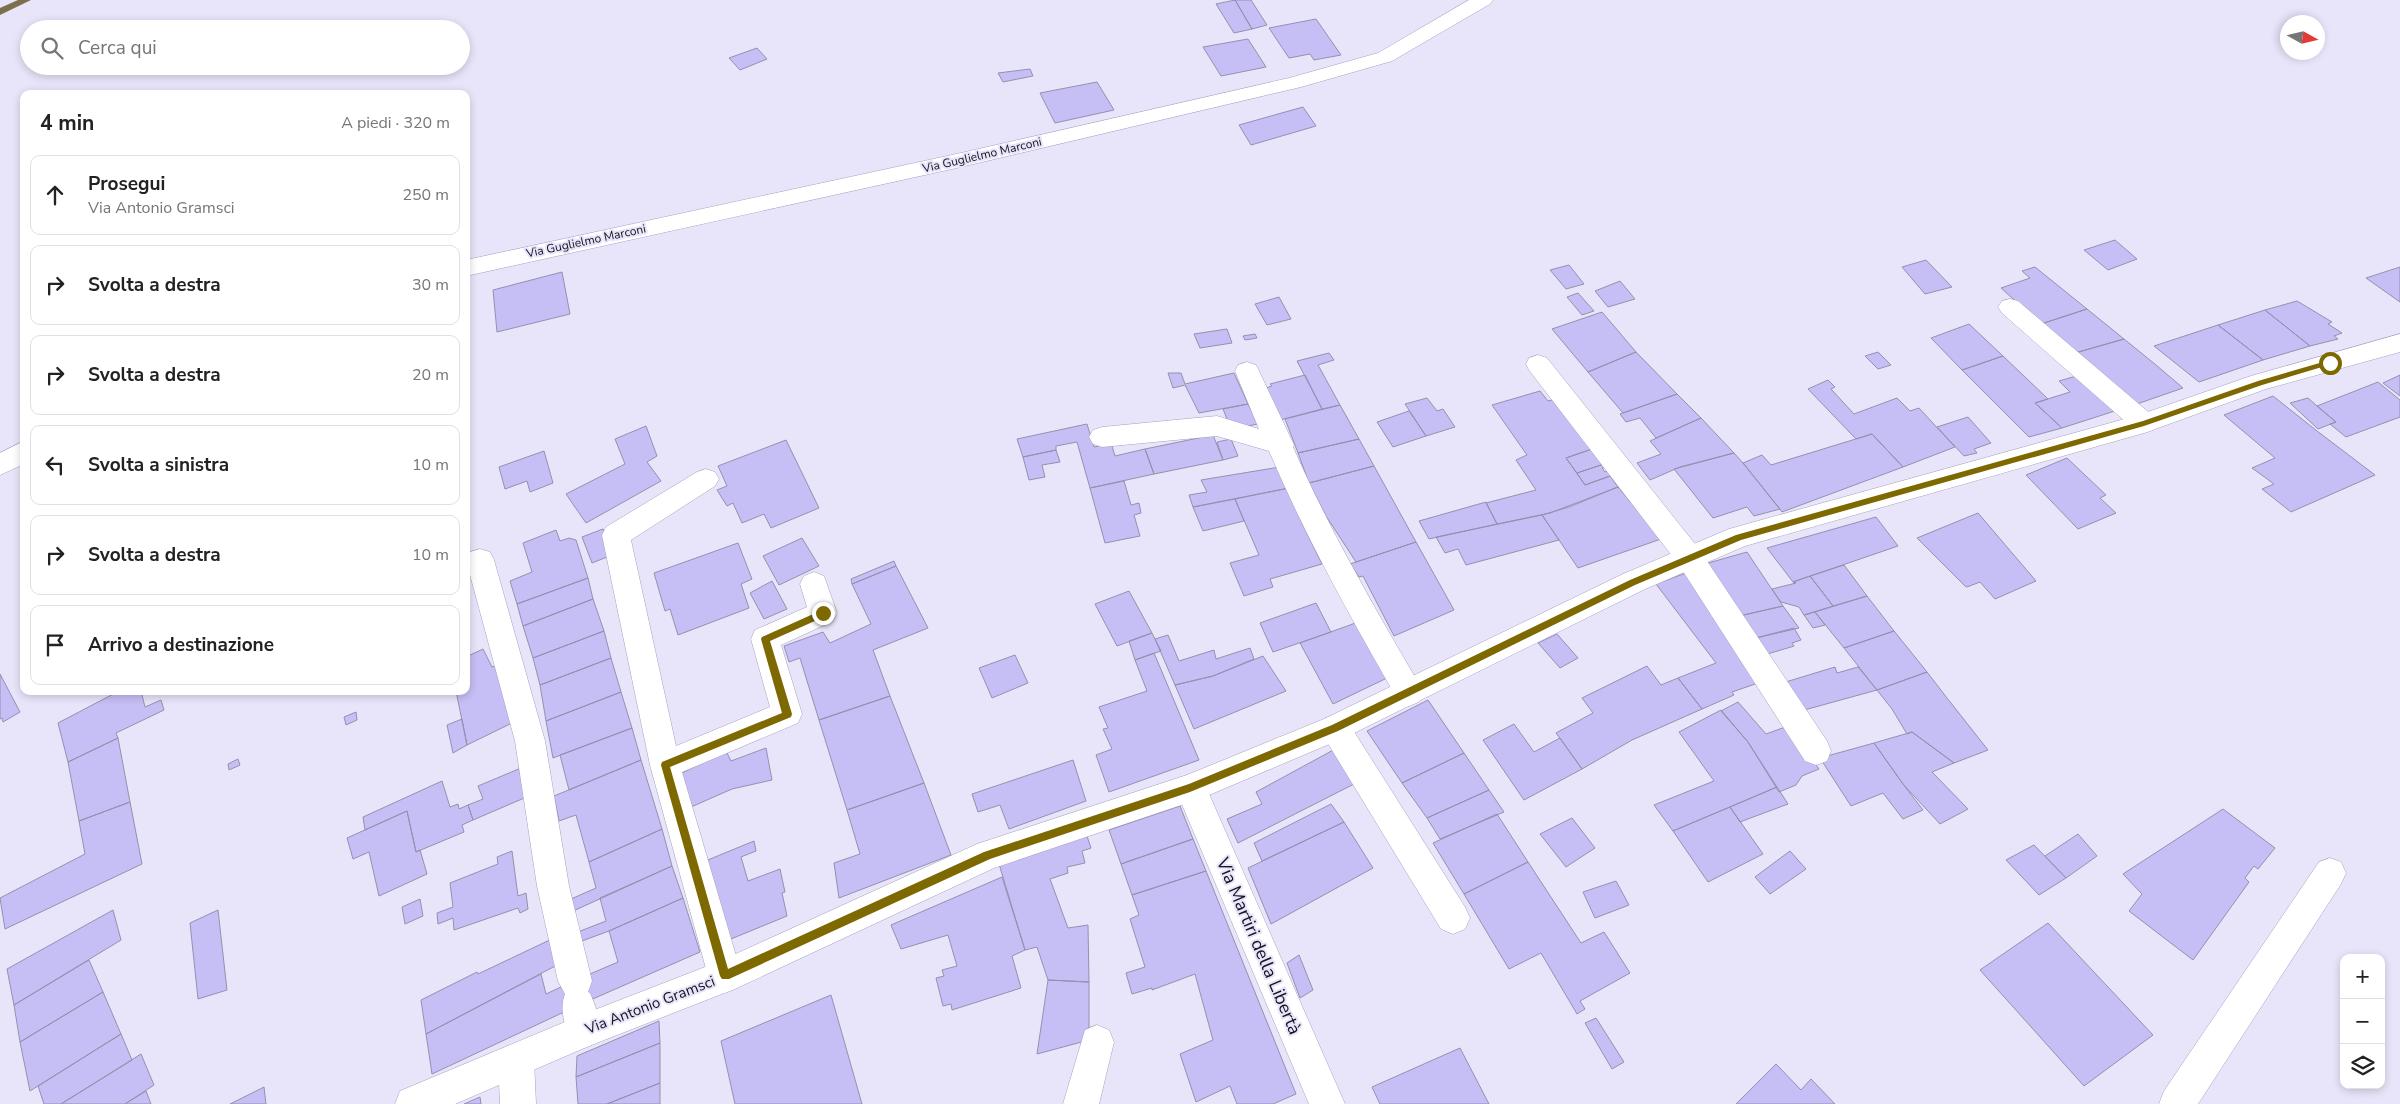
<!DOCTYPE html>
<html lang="it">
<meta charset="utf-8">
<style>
:root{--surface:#fff;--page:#f2f2f2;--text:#222;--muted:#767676;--line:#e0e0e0}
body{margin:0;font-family:"Nunito Sans",sans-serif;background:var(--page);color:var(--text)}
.controls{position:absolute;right:15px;bottom:15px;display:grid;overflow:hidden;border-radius:10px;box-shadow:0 2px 8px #0003}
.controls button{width:45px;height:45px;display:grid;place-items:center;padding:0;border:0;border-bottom:1px solid var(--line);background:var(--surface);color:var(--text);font:25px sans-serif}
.compass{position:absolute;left:2280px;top:15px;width:45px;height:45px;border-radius:50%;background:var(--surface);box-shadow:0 2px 8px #0003;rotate:98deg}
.stop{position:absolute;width:15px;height:15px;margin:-11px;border:4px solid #7e6800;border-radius:50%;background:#fff}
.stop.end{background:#7e6800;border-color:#fff;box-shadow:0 1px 5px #0008}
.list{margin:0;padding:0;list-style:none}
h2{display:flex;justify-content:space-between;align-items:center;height:65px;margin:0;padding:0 20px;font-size:21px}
h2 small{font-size:16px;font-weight:400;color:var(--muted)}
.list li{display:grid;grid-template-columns:32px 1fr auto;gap:15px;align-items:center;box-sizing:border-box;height:80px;margin:0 10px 10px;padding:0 10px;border:1px solid var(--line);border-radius:10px}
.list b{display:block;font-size:19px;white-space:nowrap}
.list p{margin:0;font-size:16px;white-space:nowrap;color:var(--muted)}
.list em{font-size:16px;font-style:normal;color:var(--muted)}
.icon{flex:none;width:28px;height:28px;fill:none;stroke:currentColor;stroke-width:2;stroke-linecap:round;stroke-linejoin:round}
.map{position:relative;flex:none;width:2400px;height:1104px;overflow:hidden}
.search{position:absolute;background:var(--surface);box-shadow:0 2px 8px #0003;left:20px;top:20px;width:450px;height:55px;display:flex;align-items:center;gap:12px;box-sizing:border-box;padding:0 18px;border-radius:28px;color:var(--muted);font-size:19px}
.panel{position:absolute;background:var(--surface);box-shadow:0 2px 8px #0003;left:20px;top:90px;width:450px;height:605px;border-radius:10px}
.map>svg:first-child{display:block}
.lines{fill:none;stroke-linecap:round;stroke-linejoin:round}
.stream{fill:#7b704d;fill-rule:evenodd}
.building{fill:#c6bff5;stroke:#9490af}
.street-casing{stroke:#a5a1c1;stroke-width:1}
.secondary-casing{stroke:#a5a1c1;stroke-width:1}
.street{fill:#fff;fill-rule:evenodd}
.secondary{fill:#fff;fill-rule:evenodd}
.route{fill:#7e6800}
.labels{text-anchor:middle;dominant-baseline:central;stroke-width:4;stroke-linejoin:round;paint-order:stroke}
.far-street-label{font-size:12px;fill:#15131f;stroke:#e8e5fa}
.street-label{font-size:15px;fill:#15131f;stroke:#e8e5fa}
.near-street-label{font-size:18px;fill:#15131f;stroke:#e8e5fa}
</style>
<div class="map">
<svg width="2400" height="1104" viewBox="0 0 2400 1104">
<rect width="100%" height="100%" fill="#e8e5fa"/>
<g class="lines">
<path class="stream" d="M18,0H31L0,15V8Z"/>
</g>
<path class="building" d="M1235,0H1251L1267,25L1252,29Z
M1235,0L1252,29L1234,33L1216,4Z
M1316,19L1341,55L1314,60L1310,54L1289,58L1269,28Z
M1248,39L1266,67L1221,76L1203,47Z
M757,48L767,59L740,70L729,58Z
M1030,69L1033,76L1003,82L998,73Z
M1097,82L1114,110L1055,123L1040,93Z
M1303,107L1316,126L1251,145L1239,125Z
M2115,240L2137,259L2108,270L2084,250Z
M1926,260L1952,287L1925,294L1902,267Z
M1569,265L1584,284L1566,289L1550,270Z
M2035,267L2087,309L2041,324L2001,288L2030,278L2022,271Z
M2400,267V302L2366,278Z
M562,272L570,314L497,332L493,290Z
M1620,281L1635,299L1608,307L1595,291Z
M1578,293L1594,311L1582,315L1567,297Z
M1279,297L1291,319L1267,325L1255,304Z
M2297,301L2332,322L2328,324L2342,333L2334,336L2338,339L2310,346L2265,310Z
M2087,309L2124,339L2075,353L2041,324Z
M2265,310L2310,346L2263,360L2218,325Z
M1602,312L1636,352L1588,372L1552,329Z
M1969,324L2003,356L1962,370L1931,338Z
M2218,325L2263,360L2199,382L2154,346Z
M1227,329L1232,343L1200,348L1194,334Z
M1255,334L1257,338L1245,340L1243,336Z
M2124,339L2156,365L2183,388L2134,405L2075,353Z
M1636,352L1677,394L1623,413L1588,372Z
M1878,352L1891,365L1878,369L1865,356Z
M1329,353L1334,360L1318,365L1340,405L1322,409L1297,361Z
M2003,356L2048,399L2035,403L2062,428L2029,437L1962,370Z
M1168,373H1181L1185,384L1234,373L1248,404L1199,413L1185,385L1173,388Z
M1305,375L1322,409L1280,420L1266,388L1272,386L1270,384Z
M2080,375L2118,410L2062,428L2035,403L2070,392L2059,381Z
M2400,375V396L2383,383Z
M1828,380L1835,387L1831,389L1854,414L1897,398L1910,411L1919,408L1955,447L1903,467L1872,434L1856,439L1808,389Z
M2378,382L2400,400V417L2346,437L2330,424L2336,422L2317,406Z
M1540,391L1548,401L1552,400L1592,449L1566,458L1585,485L1610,476L1618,487L1550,513L1497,524L1486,503L1536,490L1516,460L1527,455L1492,405Z
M1677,394L1701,418L1656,438L1640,418L1626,422L1620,414Z
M2273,396L2317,431L2375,475L2291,512L2262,489L2274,484L2252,468L2275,458L2224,415Z
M1427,398L1437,411L1443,409L1455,427L1426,436L1405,404Z
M2308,398L2317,406L2336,422L2318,429L2290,403Z
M1248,404L1258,424L1231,429L1223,409Z
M1340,405L1359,439L1298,453L1285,419Z
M1409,411L1426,436L1393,447L1377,422Z
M1968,417L1991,443L1974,449L1977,453L1964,456L1937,427Z
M1701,418L1734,453L1680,467L1650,480L1637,463L1661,454L1650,441Z
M1087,424L1094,447L1111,443L1115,456L1145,449L1154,474L1090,488L1077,442L1056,446V450L1023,457L1017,439Z
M646,426L657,456L647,462L661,481L586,523L566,494L625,464L615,439Z
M1872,434L1903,467L1782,512L1743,463L1762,455L1771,465Z
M1213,435L1223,460L1154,474L1145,449Z
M1231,439L1238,456L1223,460L1217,442Z
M1359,439L1374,466L1309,483L1298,453Z
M786,440L819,508L771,528L764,514L742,523L733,503L727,506L717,490L727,486L718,466Z
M1592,449L1604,464L1577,473L1566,458Z
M1056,450L1060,462L1042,465L1045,477L1029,480L1023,457Z
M544,451L553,483L530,492L527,481L505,489L499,467Z
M1734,453L1743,463L1780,509L1754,516L1747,507L1713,518L1674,469Z
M2067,458L2106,495L2100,498L2116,513L2078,529L2026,475Z
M1604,464L1606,467L1602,468L1605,472L1610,470L1613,475L1585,485L1577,473Z
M1374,466L1416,542L1356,562L1326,516L1309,483Z
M1280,467L1289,488L1193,507L1189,495L1207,492L1201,480Z
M1124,481L1131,505L1139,503L1141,513L1134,515L1140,536L1105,543L1090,488Z
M1618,487L1661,539L1578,568L1542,515L1569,507Z
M1289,488L1301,521L1322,564L1270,579L1273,587L1244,596L1230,563L1259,555L1235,499Z
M1235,499L1244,521L1203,531L1193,507Z
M1486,502L1497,524L1429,539L1419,521Z
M1978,513L2036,581L1995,599L1980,582L1967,587L1965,586L1917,538Z
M1542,515L1559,540L1466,565L1458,549L1445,553L1436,537Z
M1876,517L1898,546L1793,582L1767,548Z
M603,529L612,555L592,563L582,537Z
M556,530L560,541L569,538L576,540L588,578L517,604L510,581L532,572L523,543Z
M802,538L819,566L779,585L763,556Z
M1416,542L1454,610L1394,636L1363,576L1359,577L1350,564Z
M738,543L752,579L741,584L749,608L678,635L670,609L665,611L654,573Z
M1747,552L1783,606L1735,617L1701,565Z
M894,561L896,566L852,584L851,579Z
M1844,565L1867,596L1833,606L1810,576Z
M896,566L928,628L873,650L890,696L819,720L800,658L789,662L784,646L823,632L830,643L871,624L852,584Z
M1686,573L1761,682L1732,692L1734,695L1702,709L1678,678L1716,663L1656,584Z
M1810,576L1833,606L1804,615L1799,607L1781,602L1772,589L1796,583L1793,582Z
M588,578L593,599L523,626L517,604Z
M772,581L787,609L764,619L750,593Z
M1129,591L1152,633L1117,646L1095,604Z
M1867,596L1894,631L1844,648L1815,612Z
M593,599L604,631L533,658L523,626Z
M1316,603L1331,632L1273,652L1260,623Z
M1783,606L1799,628L1752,639L1735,617Z
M1815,612L1825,625L1813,628L1804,615Z
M1361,621L1387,678L1333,704L1300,643Z
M1794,628L1801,640L1792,643L1794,646L1791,647L1764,655L1752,639Z
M604,631L611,658L540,685L533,658Z
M1894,631L1927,672L1877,690L1844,648Z
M1152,633L1161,651L1135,660L1129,641Z
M1557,634L1578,658L1560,668L1538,643Z
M1168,635L1179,661L1214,650L1216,659L1250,648L1254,659L1213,676L1175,685L1155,639Z
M483,649L492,667L495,666L512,723L467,745L456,691H466V657Z
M1154,653L1199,760L1109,792L1096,755L1112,749L1103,729L1108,728L1099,707L1147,691L1135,660Z
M1015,655L1028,683L992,698L979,668Z
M1263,656L1286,691L1194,729L1175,685L1213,676Z
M611,658L621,692L546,721L540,685Z
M1647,666L1661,685L1678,678L1702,709L1632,740L1582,769L1556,733L1593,713L1582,698Z
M1835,667L1837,673L1858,667L1877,690L1797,712L1779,684Z
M1927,672L1947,698L1988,750L1954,763L1912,732L1907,734L1892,709L1877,690Z
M0,674L20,712L3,722L2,718L0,719Z
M119,691H141L145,707L161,700L164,710L116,733L118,738L68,762L58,723Z
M621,692L632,728L553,758L546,721Z
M890,696L924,783L847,810L819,720Z
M1428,700L1464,753L1402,783L1367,731Z
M1738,702L1766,734L1788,726L1819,769L1802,776L1796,785L1779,792L1748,742L1721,711Z
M1721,710L1748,742L1777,787L1673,831L1654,805L1714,781L1679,732Z
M356,712L357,720L346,725L344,717Z
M462,719L467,745L453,753L447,725Z
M1514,724L1534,752L1560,738L1582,769L1524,800L1483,740Z
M632,728L641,760L569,790L560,755Z
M1912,732L1954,763L1932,772L1968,809L1940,824L1903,784L1874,743Z
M118,738L130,802L79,821L68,762Z
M1874,743L1903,784L1923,810L1903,819L1883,793L1851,806L1820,758Z
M766,748L772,780L732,789L691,807L678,775L726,751L731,761Z
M1337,748L1358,782L1238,843L1227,819L1262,804L1256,792Z
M1464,753L1489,790L1427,818L1402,783Z
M238,759L240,765L229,770L228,764Z
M641,760L662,829L589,862L576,815L559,821L554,796Z
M1073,760L1086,801L1009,829L1000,805L978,812L972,794Z
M521,768L529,796L473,820L468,805L483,799L478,786Z
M442,781L450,807L458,804L459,809L468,805L473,820L462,825L464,832L416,852L407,811L365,830L363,817Z
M924,783L951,855L839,898L834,863L860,854L847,810Z
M1777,787L1788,804L1740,822L1730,807Z
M1489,790L1504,812L1440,839L1427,818Z
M130,802L142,864L5,929L0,898L85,854L79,821Z
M1331,804L1344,822L1262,861L1254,843Z
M1180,806L1193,839L1121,864L1109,830Z
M1730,807L1763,854L1708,882L1673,831Z
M2223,809L2275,848L2258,869L2254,866L2245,878L2249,882L2193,960L2129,911L2142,894L2123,874Z
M407,811L416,852L420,850L427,874L379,896L369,852L353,859L347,838Z
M1497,814L1528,862L1464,894L1433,843Z
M1572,818L1595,848L1566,867L1540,834Z
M1344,822L1373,868L1271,924L1248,868Z
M662,829L672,866L571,912V899L596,888L589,862Z
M2078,834L2097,856L2066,878L2045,856Z
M1087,836L1091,848L1082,851L1085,863L1067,867L1068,873L1050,879L1068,928L1088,925L1089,982L1048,980L1037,947L1025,950L999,864Z
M1193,839L1206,871L1132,895L1121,864Z
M754,841L756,851L741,857L748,881L780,869L785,892L782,893L787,916L726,941L698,864Z
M2034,845L2066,878L2039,895L2006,860Z
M512,851L518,896L526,893L528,909L520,913L518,908L454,930L453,918L438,924L437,913L453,907L450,883L498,864L497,857Z
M1790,851L1806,869L1770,894L1755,877Z
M1528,862L1581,943L1604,932L1630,973L1580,1001L1585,1009L1577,1014L1541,953L1509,969L1464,894Z
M672,866L683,898L609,931L571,945L570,935L606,921L600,898Z
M1206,871L1296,1094L1273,1104H1237L1230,1086L1196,1102L1180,1054L1213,1040L1195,974L1152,990V988L1132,994L1126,973L1145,967L1130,919L1139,915L1132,895Z
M1002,877L1025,950L1012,956L1021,988L952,1010L951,1004L943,1006L936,978L944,976L942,970L957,966L948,935L901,949L891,925Z
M1616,881L1629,905L1595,918L1583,892Z
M683,898L700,952L579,1005L576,980L618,962L609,931Z
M420,899L423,916L405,924L402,907Z
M113,910L121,940L14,1005L7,969Z
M218,910L227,990L198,999L190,923Z
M2048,923L2153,1035L2084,1086L1980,970Z
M556,937L559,964L426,1034L421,1000L477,972L478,974Z
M1299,955L1313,990L1300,998L1287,963Z
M89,960L103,992L20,1042L14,1005Z
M541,974L546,994L576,980L579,1005L432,1074L426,1034Z
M1048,980L1089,982V1040L1037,1054Z
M103,992L121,1034L30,1091L20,1042Z
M831,995L862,1104H735L721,1041Z
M1596,1018L1624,1062L1612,1069L1585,1023Z
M659,1021L660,1043L576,1077L577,1056Z
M121,1034L132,1060L61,1104H44L38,1086Z
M660,1043V1083L607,1104H578L576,1077Z
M1460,1048L1489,1104H1380L1372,1087Z
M141,1054L154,1085L125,1104H61Z
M1776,1064L1801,1090L1811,1079L1835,1104H1736Z
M660,1083V1104H607Z
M264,1087L266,1104H230Z
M146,1091L151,1104H125Z
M480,1097L481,1104H464Z"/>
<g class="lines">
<g class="street-casing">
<path id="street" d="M2010,299L2018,301L2153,416L2157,423L2153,430L2144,433L2135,430L2002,313L1998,307L2002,301Z
M1538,355L1547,358L1699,549L1827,741L1831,751L1827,761L1816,765L1805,761L1679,565L1529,370L1526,364L1529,358Z
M1247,362L1256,365L1259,371L1294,445L1293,447C1329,529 1374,607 1419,684L1424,693L1419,702L1409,706L1399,702C1352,620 1306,538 1269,451L1217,436L1102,447L1093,444L1089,437L1093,430L1102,427L1217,416L1259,429L1235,371L1238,365Z
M706,469L715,472L719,479L715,486L631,540L676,746L770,707L751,639L755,630L807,607L800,584L804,576L814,572L824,576L837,613L833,621L781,645L802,714L798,723L682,772L742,976L737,988L725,993L713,988L708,976L650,765L602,535L606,527L697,472Z
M480,549L490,552L494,560L545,741L569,886L592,981L588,992L590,993C597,1010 604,1025 596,1043L584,1048L572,1043C565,1027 559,1010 565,994L558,981L537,886L515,741L466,560L470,552Z
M1335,715L1346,719L1465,907L1470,918L1465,929L1453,934L1441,929L1324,737L1320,728L1324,719Z
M1191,774L1202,778L1345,1104H1309L1175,788L1180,778Z
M2330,858L2341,862L2346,873L2341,884L2198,1104H2159L2164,1091L2319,862Z
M1097,1025L1109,1030L1114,1042L1099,1104H1063L1085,1030Z
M516,1043L528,1049L534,1061L536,1104H500L498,1061L504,1049Z"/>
</g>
<g class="secondary-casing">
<path id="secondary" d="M1469,0H1493L1490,4L1392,61L1301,87L961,167L466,276V260L961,153L1289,78L1378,53Z
M2400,334V352L2266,389L2144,433L1745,546L1643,590L1346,737L1202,798L994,868L737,988L589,1046L455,1104H395L400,1091L584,1014L718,962L977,844L1187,775L1324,719L1623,574L1729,529L2139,415L2251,376Z
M24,441V464L0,475V453Z"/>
</g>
<use href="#street" class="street"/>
<use href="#secondary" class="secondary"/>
</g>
<path class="route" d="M2330,360L2332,361V364L2262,385L2144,426L1741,540L1635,585L1338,731L1190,792L990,859L729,979H722L720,976L661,765L662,762L782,713L761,639L762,637L820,611H826V616L770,641L792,714L791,717L670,767L728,969L984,852L1189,784L1332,725L1630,580L1736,535L2143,421L2258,381Z"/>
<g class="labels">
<g class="far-street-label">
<text transform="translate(982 155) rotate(-13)">Via Guglielmo Marconi</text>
<text transform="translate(586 241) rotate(-12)">Via Guglielmo Marconi</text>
</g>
<g class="street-label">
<text transform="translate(650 1005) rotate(-21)">Via Antonio Gramsci</text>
</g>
<g class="near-street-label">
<text transform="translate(1259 946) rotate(67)">Via Martiri della Libertà</text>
</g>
</g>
</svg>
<div class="controls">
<button>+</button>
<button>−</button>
<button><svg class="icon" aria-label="layers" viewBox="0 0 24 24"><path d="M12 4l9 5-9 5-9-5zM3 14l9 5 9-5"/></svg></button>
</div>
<svg class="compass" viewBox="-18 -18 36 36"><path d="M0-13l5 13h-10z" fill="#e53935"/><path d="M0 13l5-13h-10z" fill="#767676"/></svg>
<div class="stop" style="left:2330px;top:363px"></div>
<div class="stop end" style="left:823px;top:613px"></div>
<div class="search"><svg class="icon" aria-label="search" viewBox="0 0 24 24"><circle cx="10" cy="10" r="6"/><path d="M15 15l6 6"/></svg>Cerca qui</div>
<section class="panel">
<h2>4 min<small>A piedi · 320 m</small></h2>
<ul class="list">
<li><svg class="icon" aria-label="ahead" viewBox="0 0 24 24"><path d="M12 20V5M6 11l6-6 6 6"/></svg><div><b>Prosegui</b><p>Via Antonio Gramsci</p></div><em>250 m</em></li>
<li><svg class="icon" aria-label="right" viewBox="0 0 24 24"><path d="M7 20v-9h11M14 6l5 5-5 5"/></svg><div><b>Svolta a destra</b></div><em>30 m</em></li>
<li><svg class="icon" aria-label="right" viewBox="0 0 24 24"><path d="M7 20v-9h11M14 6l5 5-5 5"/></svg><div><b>Svolta a destra</b></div><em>20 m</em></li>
<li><svg class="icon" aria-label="left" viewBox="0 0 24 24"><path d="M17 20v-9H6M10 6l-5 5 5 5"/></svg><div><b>Svolta a sinistra</b></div><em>10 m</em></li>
<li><svg class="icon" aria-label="right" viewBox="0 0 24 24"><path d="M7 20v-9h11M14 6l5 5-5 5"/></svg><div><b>Svolta a destra</b></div><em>10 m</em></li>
<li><svg class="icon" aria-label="arrive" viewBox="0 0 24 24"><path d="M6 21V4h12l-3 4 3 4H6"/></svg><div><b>Arrivo a destinazione</b></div></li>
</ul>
</section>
</div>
